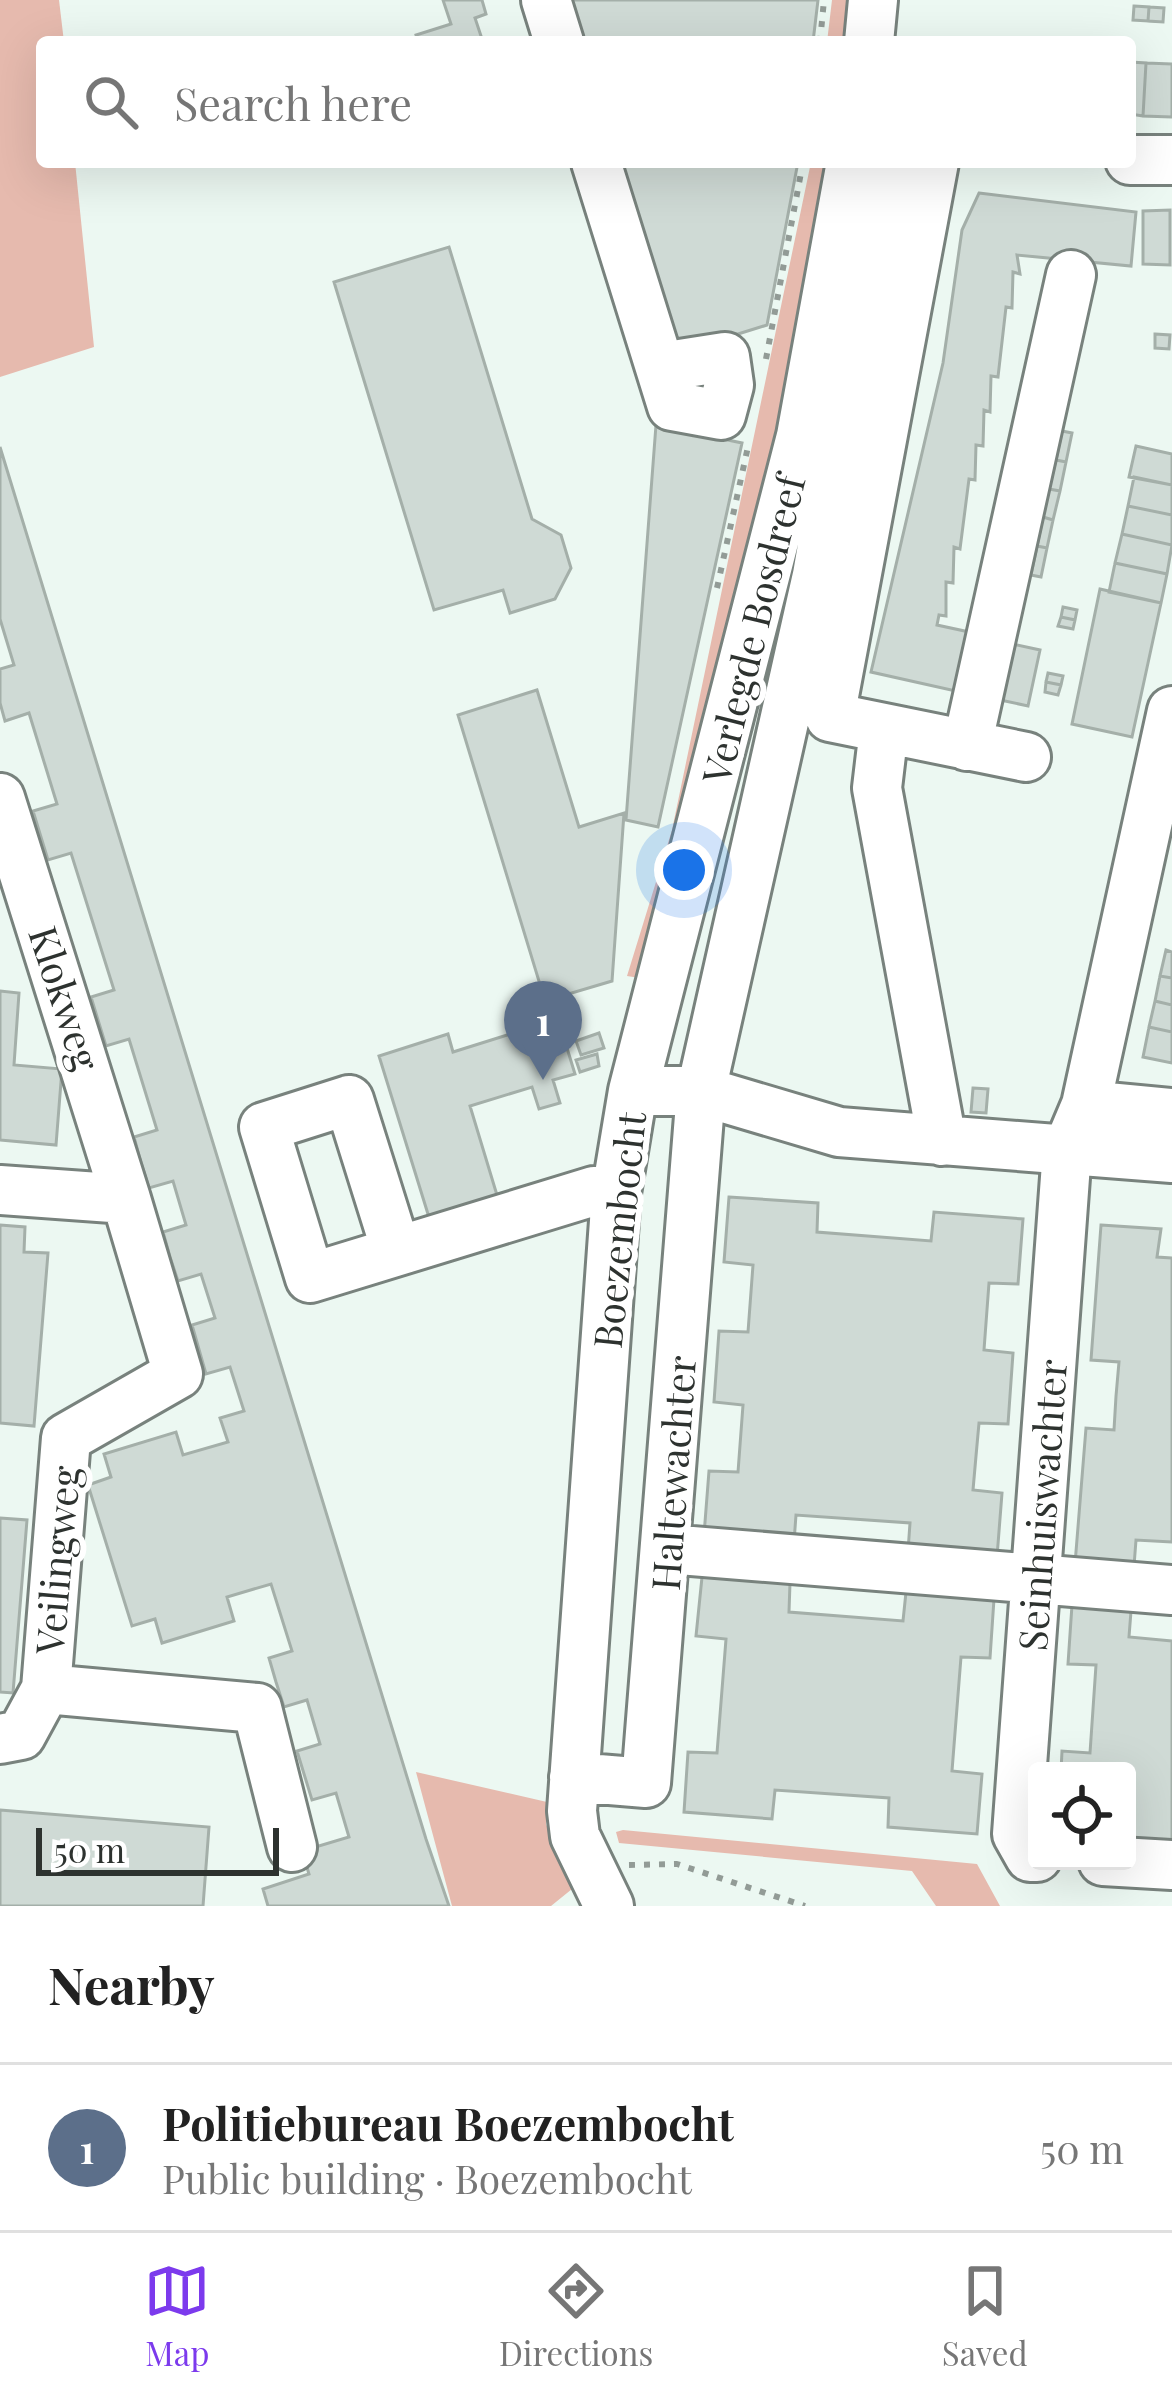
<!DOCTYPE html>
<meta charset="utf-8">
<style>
:root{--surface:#fff;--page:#f6f6f6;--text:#222;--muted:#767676;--line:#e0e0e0;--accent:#7c3aed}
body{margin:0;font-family:"Playfair Display",serif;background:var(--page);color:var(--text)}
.controls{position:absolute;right:36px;bottom:36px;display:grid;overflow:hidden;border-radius:12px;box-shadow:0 12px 48px #0002}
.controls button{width:108px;height:108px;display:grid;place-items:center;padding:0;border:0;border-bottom:3px solid var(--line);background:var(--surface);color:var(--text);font:60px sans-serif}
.scale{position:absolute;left:36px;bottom:30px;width:243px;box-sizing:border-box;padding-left:12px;border:6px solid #2d322f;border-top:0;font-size:33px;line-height:42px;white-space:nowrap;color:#2d322f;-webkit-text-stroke:9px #fff;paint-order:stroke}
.you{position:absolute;left:684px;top:870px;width:42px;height:42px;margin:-30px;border:9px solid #fff;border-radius:50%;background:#1a73e8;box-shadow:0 0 0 18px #1a73e833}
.badge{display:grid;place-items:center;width:78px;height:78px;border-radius:50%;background:var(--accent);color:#fff;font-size:39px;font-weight:700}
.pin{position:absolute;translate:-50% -99px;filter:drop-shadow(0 3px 6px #0008)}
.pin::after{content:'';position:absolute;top:63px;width:42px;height:36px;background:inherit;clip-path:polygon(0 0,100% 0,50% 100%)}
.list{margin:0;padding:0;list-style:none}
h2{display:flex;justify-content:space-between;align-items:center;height:156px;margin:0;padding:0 48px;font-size:51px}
h2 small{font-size:39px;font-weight:400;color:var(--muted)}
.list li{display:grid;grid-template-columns:78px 1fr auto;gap:36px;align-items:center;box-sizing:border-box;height:168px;padding:0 48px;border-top:3px solid var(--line)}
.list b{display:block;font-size:45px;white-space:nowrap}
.list p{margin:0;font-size:39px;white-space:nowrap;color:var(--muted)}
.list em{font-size:39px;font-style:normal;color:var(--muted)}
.icon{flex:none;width:66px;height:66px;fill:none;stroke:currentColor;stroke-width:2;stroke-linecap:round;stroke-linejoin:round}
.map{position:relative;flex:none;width:1172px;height:1906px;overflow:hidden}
.search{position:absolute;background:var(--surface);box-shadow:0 12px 48px #0002;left:36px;right:36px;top:36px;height:132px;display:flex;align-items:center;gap:30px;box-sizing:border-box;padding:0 42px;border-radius:12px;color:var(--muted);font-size:45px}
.sheet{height:324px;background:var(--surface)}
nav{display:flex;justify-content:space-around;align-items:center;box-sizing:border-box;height:168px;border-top:3px solid var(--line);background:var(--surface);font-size:33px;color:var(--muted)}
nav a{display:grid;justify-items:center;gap:6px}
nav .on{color:var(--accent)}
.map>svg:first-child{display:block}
.green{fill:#e6baae}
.building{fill:#cfdad5;stroke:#a4afa9;stroke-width:3}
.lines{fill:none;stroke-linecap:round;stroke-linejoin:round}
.minor-casing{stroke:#78827d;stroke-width:54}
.path{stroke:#929b96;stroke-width:6;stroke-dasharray:6 9;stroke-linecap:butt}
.minor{stroke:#fff;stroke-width:48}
.labels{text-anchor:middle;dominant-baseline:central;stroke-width:12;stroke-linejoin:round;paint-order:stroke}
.street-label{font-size:39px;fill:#2d322f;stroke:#fff}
</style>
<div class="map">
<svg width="1172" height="1906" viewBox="0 0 1172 1906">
<rect width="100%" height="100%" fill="#ecf8f2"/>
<path class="green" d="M0,0H59L64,42H42V162H75L94,347L0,377Z
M832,0H863L859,42H827Z
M811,162H842L652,980L627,976L672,830Z
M416,1772L547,1802L546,1824L572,1889L551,1906H452Z
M623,1830L977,1864L1000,1906H936L912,1871L619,1843L616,1832Z"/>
<path class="building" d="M443,0H482L486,14L475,18L483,42H418L416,35L451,24Z
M569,0H818L813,42H582Z
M1134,6L1149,7L1148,21L1133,20Z
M1149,7L1164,8L1163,22L1148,21Z
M1130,62L1146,63L1143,116L1130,114Z
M1146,63L1172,64V117L1143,116Z
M619,162H798L767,325L677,353Z
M979,193L1136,212L1131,266L1017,255L1020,274L1013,272L1012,308L1006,307L998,377L991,376L990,412L984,410L983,446L976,445L975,480L969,479L960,549L954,547L953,583L946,582V616L939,615L937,625L983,635L969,694L871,672L943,363L962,230Z
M1170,210V265L1143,264V211Z
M449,247L532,519L561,535L571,568L555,599L510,613L503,590L434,610L334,282Z
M1155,334L1170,335L1169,349L1155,348Z
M656,425L742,443L658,827L626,820Z
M1062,431L1072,433L1066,462L1056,460Z
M1136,446L1172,454V485L1129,477Z
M0,447L426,1839L449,1906H268L263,1889L309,1874L302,1851L349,1837L336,1793L312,1800L297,1751L320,1744L307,1700L284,1707L276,1682L269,1658L292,1651L271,1584L227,1597L234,1621L162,1643L155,1619L132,1626L88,1485L111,1477L104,1454L176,1432L183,1455L228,1442L220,1418L244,1411L230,1367L206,1374L192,1325L215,1318L201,1274L178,1281L170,1257L163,1232L186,1225L173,1181L149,1188L141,1163L134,1137L157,1130L129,1039L106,1046L91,997L114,990L71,853L48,860L33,811L57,804L29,713L5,721L0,703V669L14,665L0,619Z
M1056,460L1066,462L1060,491L1049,489Z
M1134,477L1172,485V515L1128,506Z
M1049,489L1060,491L1053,520L1043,517Z
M1128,506L1172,515V545L1122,534Z
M1043,517L1053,520L1047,548L1037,546Z
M1122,534L1172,545L1167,574L1115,563Z
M1037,546L1047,548L1041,577L1031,575Z
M1115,563L1167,574L1161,603L1109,592Z
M1100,589L1161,603L1132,737L1072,724Z
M1063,607L1077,610L1075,620L1061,617Z
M1061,617L1075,620L1073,629L1058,626Z
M1003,642L1040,650L1028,706L991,698Z
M1048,673L1063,676L1061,685L1046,682Z
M1046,682L1061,685L1058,695L1045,692Z
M537,690L579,827L624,813L612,981L545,1001L458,715Z
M1166,950L1172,952V978L1160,976Z
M1160,976L1172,978V1005L1155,1001Z
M0,991L19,993L14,1065L62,1069L56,1145L0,1140Z
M1155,1001L1172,1005V1032L1149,1027Z
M558,1019L575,1074L553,1080L560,1103L539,1109L532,1087L470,1106L500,1205L432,1227L379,1056L448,1034L453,1052Z
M1149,1027L1172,1032V1063L1143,1057Z
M599,1033L604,1048L581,1055L576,1041Z
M597,1054L599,1066L580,1072L576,1060Z
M973,1088L988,1089L986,1113L971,1112Z
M729,1197L818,1203L817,1232L931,1241L934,1212L1023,1219L1018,1284L989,1283L984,1350L1013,1353L1008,1424L979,1423L976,1456L973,1490L1002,1493L997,1557L908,1551L910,1523L796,1515L794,1542L704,1535L709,1471L738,1472L743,1405L714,1402L719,1331L748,1332L753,1265L724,1262Z
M0,1225L25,1227L24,1252L48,1253L34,1426L0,1423Z
M1101,1225L1161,1229L1157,1257L1172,1258V1542L1136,1540L1134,1566L1075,1564L1086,1428L1114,1430L1116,1396L1119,1362L1091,1360Z
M0,1518L27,1520L13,1693L0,1692Z
M702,1577L790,1583L789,1612L903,1621L906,1592L994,1599L990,1658L961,1657L952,1771L982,1774L977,1834L888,1827L889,1798L775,1790L772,1819L684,1812L688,1752L717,1753L726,1639L696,1636Z
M1072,1605L1131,1611L1129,1637L1172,1641V1848L1127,1843V1771H1061L1062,1751L1090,1753L1096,1665L1068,1664Z
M0,1810L209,1827L203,1906H0Z"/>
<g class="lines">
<g class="minor-casing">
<path id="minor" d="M546,0L559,42
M869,42L873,0
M1130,160H1172
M596,162L672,406L721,415L729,385L725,357L661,367
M934,162L830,717L1026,757
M884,729L877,788L942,1141
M967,746L1071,275
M0,798L126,1199
M633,1091L801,436L851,162
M1086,1105L1172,1113
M0,1190L126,1199L178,1374L66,1438L46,1689L21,1735L0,1739
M396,1250L349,1100L264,1127L310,1278L594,1191L616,1193
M667,1549L1172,1590
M46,1689L257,1708L292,1847
M574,1777L646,1783L701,1091L817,575L889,162
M1037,1857H1030L1017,1834L1067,1150L1086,1105L1172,711
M1103,1861L1172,1865
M609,1906L575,1836L572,1811L616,1193L633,1091H701L839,1132L1172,1158"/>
</g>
<path class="path" d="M820,42L824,0
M766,359L803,162
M717,588L749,442
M629,1865L677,1864L805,1906"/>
<use href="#minor" class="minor"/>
</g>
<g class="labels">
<g class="street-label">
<text transform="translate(752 629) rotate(-76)">Verlegde Bosdreef</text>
<text transform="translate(66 998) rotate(72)">Klokweg</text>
<text transform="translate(618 1230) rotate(-84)">Boezembocht</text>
<text transform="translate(672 1473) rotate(-86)">Haltewachter</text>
<text transform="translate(1041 1505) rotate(-86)">Seinhuiswachter</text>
<text transform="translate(56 1560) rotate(-85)">Veilingweg</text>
</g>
</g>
</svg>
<div class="controls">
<button><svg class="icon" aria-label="locate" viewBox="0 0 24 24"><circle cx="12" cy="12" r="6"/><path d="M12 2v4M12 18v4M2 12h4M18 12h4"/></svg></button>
</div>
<div class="scale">50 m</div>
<div class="you"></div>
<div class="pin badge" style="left:543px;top:1080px;background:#5c6f8a">1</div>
<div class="search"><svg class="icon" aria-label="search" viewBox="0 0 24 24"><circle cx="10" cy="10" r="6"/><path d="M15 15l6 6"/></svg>Search here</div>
</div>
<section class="sheet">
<h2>Nearby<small></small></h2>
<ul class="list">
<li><span class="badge" style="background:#5c6f8a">1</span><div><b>Politiebureau Boezembocht</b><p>Public building · Boezembocht</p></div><em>50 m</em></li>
</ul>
</section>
<nav>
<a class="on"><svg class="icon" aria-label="map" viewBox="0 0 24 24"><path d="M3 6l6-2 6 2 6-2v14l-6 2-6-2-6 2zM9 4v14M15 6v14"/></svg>Map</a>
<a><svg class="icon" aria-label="directions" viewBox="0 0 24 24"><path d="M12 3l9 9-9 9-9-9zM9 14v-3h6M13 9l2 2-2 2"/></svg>Directions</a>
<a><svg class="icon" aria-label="saved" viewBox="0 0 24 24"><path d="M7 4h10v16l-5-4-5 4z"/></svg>Saved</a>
</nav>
